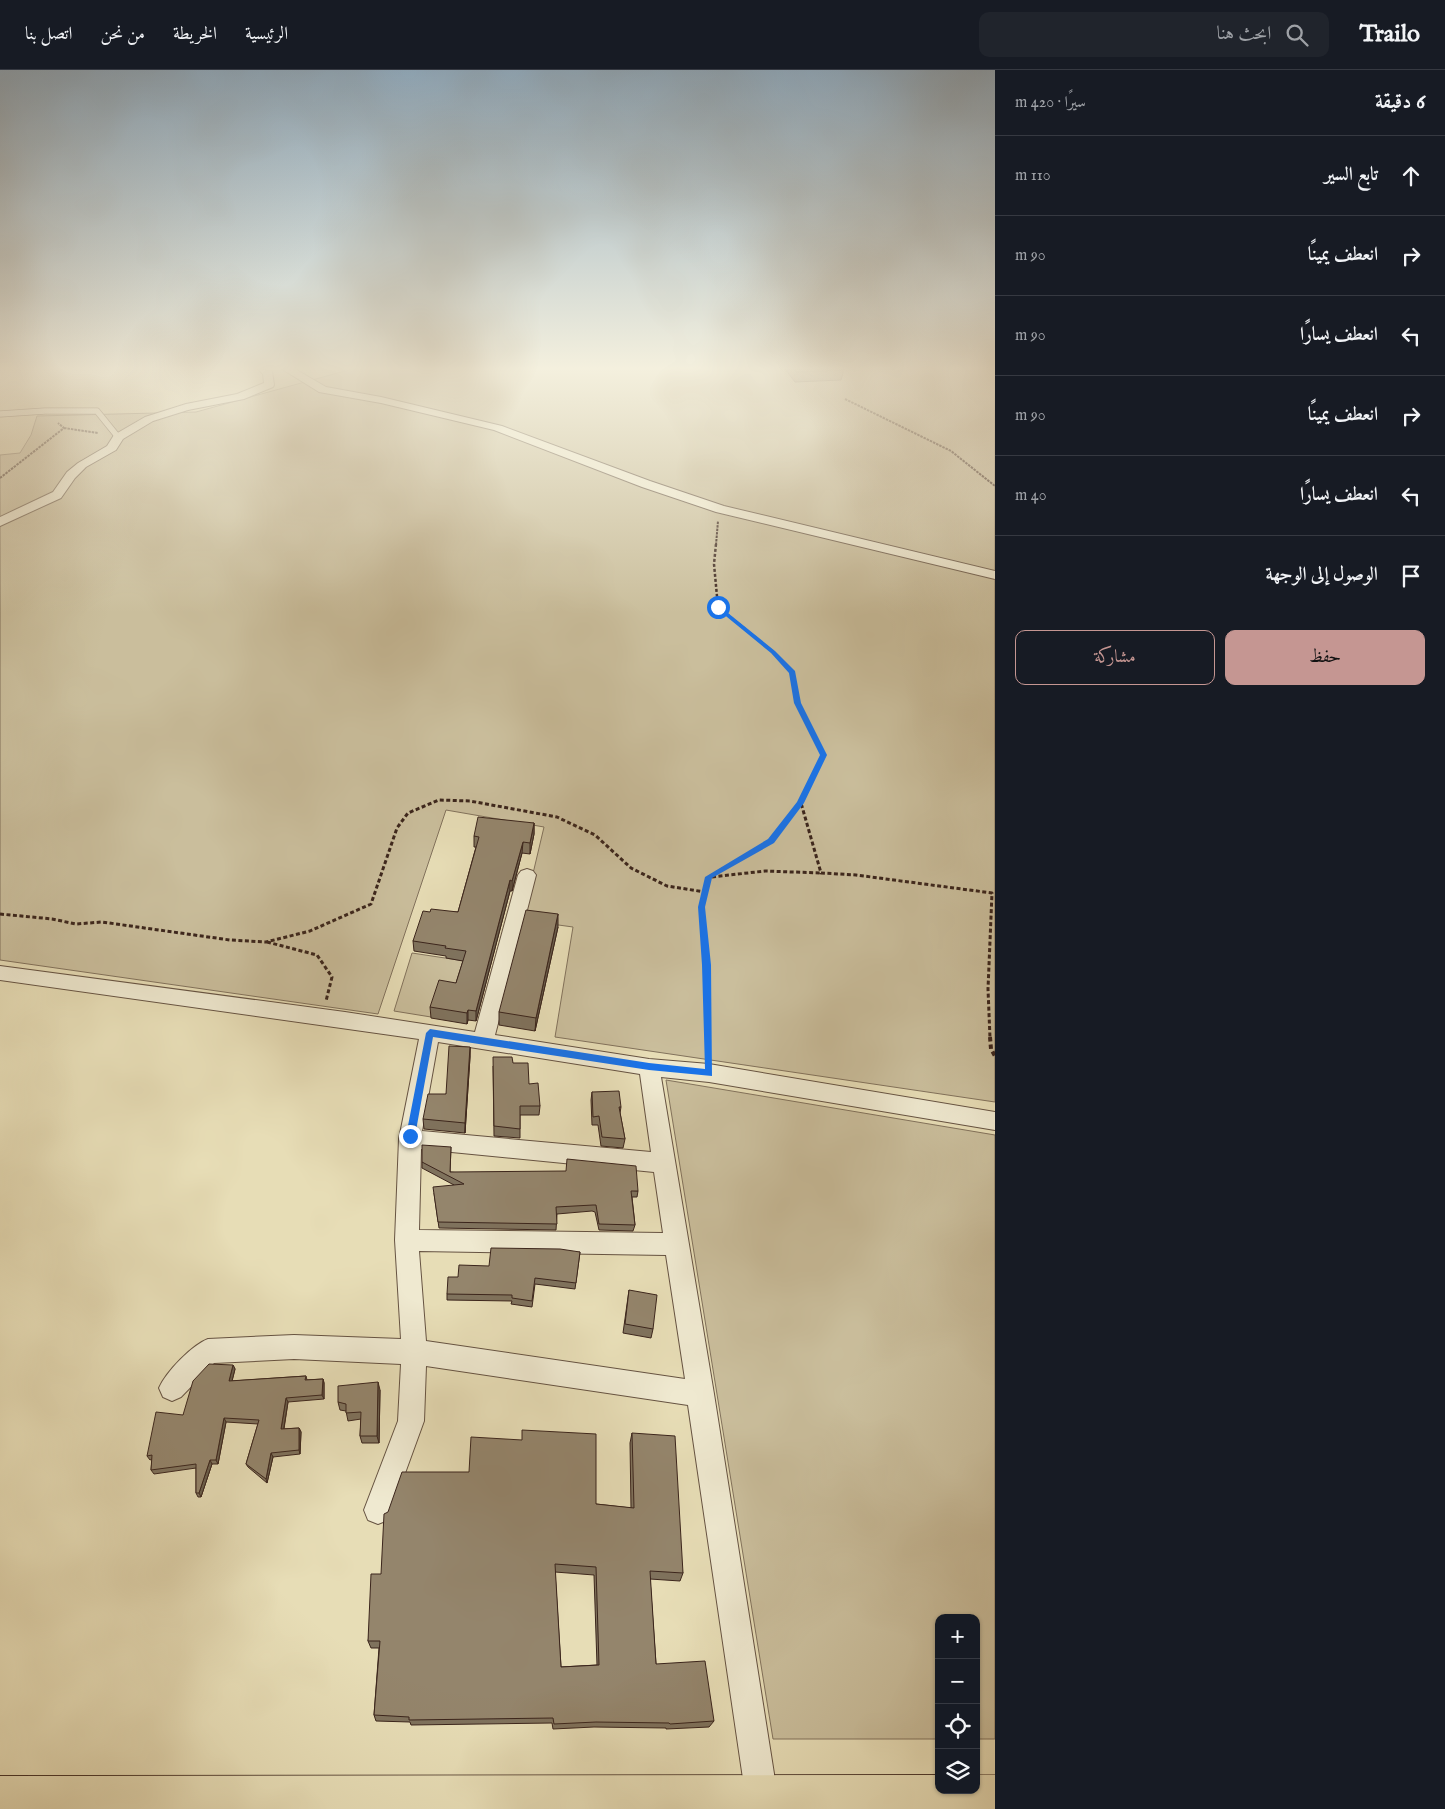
<!DOCTYPE html>
<html lang="ar">
<meta charset="utf-8">
<style>
:root{--surface:#171b24;--page:#20242c;--text:#f1f3f6;--muted:#9ea1a6;--line:#363941;--accent:#c59692}
body{margin:0;font-family:"IM FELL English",Amiri,serif;background:var(--page);color:var(--text);direction:rtl}
.controls{position:absolute;right:15px;bottom:15px;display:grid;overflow:hidden;border-radius:10px;box-shadow:0 1px 4px #0004}
.controls button{width:45px;height:45px;display:grid;place-items:center;padding:0;border:0;border-bottom:1px solid var(--line);background:var(--surface);color:var(--text);font:25px sans-serif}
.stop{position:absolute;width:15px;height:15px;margin:-11px;border:4px solid #1a73e8;border-radius:50%;background:#fff}
.stop.end{background:#1a73e8;border-color:#fff;box-shadow:0 1px 5px #0008}
.list{margin:0;padding:0;list-style:none}
h2{display:flex;justify-content:space-between;align-items:center;height:65px;margin:0;padding:0 20px;font-size:21px}
h2 small{font-size:16px;font-weight:400;color:var(--muted)}
.list li{display:grid;grid-template-columns:32px 1fr auto;gap:15px;align-items:center;box-sizing:border-box;height:80px;padding:0 20px;border-top:1px solid var(--line)}
.list b{display:block;font-size:19px;white-space:nowrap}
.list em{font-size:16px;font-style:normal;color:var(--muted)}
.actions{display:flex;gap:10px;padding:15px 20px}
.actions a{flex:1;padding:11px 0;border:1px solid var(--accent);border-radius:10px;text-align:center;font-size:18px;color:var(--accent)}
.actions .main{background:var(--accent);color:#111}
.icon{flex:none;width:28px;height:28px;fill:none;stroke:currentColor;stroke-width:2;stroke-linecap:round;stroke-linejoin:round}
.map{position:relative;flex:none;width:995px;height:1739px;overflow:hidden;direction:ltr}
header{display:flex;align-items:center;gap:30px;box-sizing:border-box;height:70px;padding:0 25px;background:var(--surface);border-bottom:1px solid var(--line)}
header strong{font-size:24px}
nav{display:flex;gap:28px;margin-inline-start:auto;font-size:18px}
.search{width:350px;height:45px;background:var(--page);display:flex;align-items:center;gap:12px;box-sizing:border-box;padding:0 18px;border-radius:10px;color:var(--muted);font-size:19px}
main{display:flex}
aside{flex:1;background:var(--surface)}
.map>svg:first-child{display:block}
.green{fill:#cabe9c;stroke:#82725c}
.lines{fill:none;stroke-linecap:round;stroke-linejoin:round}
.lane-casing{stroke:#665342;stroke-width:7}
.street-casing{stroke:#665342;stroke-width:2}
.primary-casing{stroke:#3b251c;stroke-width:1}
.path-far3{stroke:#3b251c;stroke-width:2;stroke-dasharray:2.5 1;stroke-linecap:butt}
.path-far2{stroke:#3b251c;stroke-width:2.5;stroke-dasharray:3 2;stroke-linecap:butt}
.path-far1{stroke:#3b251c;stroke-width:3;stroke-dasharray:4 2.5;stroke-linecap:butt}
.path{stroke:#3b251c;stroke-width:4;stroke-dasharray:4.5 3;stroke-linecap:butt}
.lane{stroke:#efe9d0;stroke-width:5.5}
.street{fill:#efe9d0;fill-rule:evenodd}
.primary{fill:#e7ddb6;fill-rule:evenodd}
.wall{fill:#7f725d;stroke:#3b251c;fill-rule:evenodd}
.shaded-wall{fill:#685d4c;stroke:#3b251c}
.building{fill:#94856c;stroke:#3b251c;fill-rule:evenodd}
.route{fill:#1a73e8}
</style>
<header>
<strong>Trailo</strong>
<div class="search"><svg class="icon" aria-label="search" viewBox="0 0 24 24"><circle cx="10" cy="10" r="6"/><path d="M15 15l6 6"/></svg>ابحث هنا</div>
<nav><a>الرئيسية</a><a>الخريطة</a><a>من نحن</a><a>اتصل بنا</a></nav>
</header>
<main>
<aside>
<h2>6 دقيقة<small>سيرًا · 420 m</small></h2>
<ul class="list">
<li><svg class="icon" aria-label="ahead" viewBox="0 0 24 24"><path d="M12 20V5M6 11l6-6 6 6"/></svg><div><b>تابع السير</b></div><em>110 m</em></li>
<li><svg class="icon" aria-label="right" viewBox="0 0 24 24"><path d="M7 20v-9h11M14 6l5 5-5 5"/></svg><div><b>انعطف يمينًا</b></div><em>90 m</em></li>
<li><svg class="icon" aria-label="left" viewBox="0 0 24 24"><path d="M17 20v-9H6M10 6l-5 5 5 5"/></svg><div><b>انعطف يسارًا</b></div><em>90 m</em></li>
<li><svg class="icon" aria-label="right" viewBox="0 0 24 24"><path d="M7 20v-9h11M14 6l5 5-5 5"/></svg><div><b>انعطف يمينًا</b></div><em>90 m</em></li>
<li><svg class="icon" aria-label="left" viewBox="0 0 24 24"><path d="M17 20v-9H6M10 6l-5 5 5 5"/></svg><div><b>انعطف يسارًا</b></div><em>40 m</em></li>
<li><svg class="icon" aria-label="arrive" viewBox="0 0 24 24"><path d="M6 21V4h12l-3 4 3 4H6"/></svg><div><b>الوصول إلى الوجهة</b></div></li>
</ul>
<div class="actions"><a class="main">حفظ</a><a>مشاركة</a></div>
</aside>
<div class="map">
<svg width="995" height="1739" viewBox="0 0 995 1739">
<rect width="100%" height="100%" fill="#e7ddb6"/>
<filter id="stains"><feTurbulence type="fractalNoise" baseFrequency=".004" numOctaves="4"/><feColorMatrix values="0 0 0 0 .2 0 0 0 0 .09 0 0 0 0 .02 0 0 0 .5 -.17"/></filter>
<radialGradient id="worn" r=".72"><stop offset=".6" stop-color="#630" stop-opacity="0"/><stop offset="1" stop-color="#630" stop-opacity=".3"/></radialGradient>
<path class="green" d="M352,299H995V1032L555,967L573,857L522,850L544,757L446,740L378,944L0,890V385L20,383L31,365L37,346L196,342Z
M412,883L478,893L431,947L394,941Z
M666,1010L995,1065V1669H976V1548H939V1669H773Z"/>
<g class="lines">
<g class="lane-casing">
<path id="lane" d="M0,344L45,341H97L118,367"/>
</g>
<g class="street-casing">
<path id="street" d="M258,299L272,301L274,315L273,317L244,329L188,340L153,351L123,369L116,380L86,397L75,408L61,428L0,456V447L53,422L67,402L78,393L107,376L114,365L145,347L186,334L237,324L264,313L263,304Z
M282,299H295L326,317L381,327L502,356L650,411L724,436L995,501V509L716,442L642,417L494,360L381,333L319,322Z
M527,799L533,801L536,805L495,965L649,989L709,994L995,1042V1060L709,1012L661,1007L714,1324L778,1729L774,1739H750L746,1729L688,1335L426,1296L424,1351L388,1450L378,1454L368,1450L364,1440L398,1351L401,1294L294,1289L214,1293L181,1327L172,1331L163,1327L159,1318C166,1302 192,1275 208,1269L294,1265L401,1269L395,1170L399,1069L419,969L0,910V896L345,942L475,962L518,805L521,801ZM438,972L640,1004L651,1082L422,1061ZM421,1079L654,1102L663,1163L419,1160ZM419,1181L666,1185L685,1309L426,1271Z"/>
</g>
<g class="primary-casing">
<path id="primary" d="M939,1705V1720H976V1705H995V1739H0V1706Z"/>
</g>
<path class="path-far3" d="M845,329L951,381L995,416
M64,358L98,363
M0,408L64,358L58,353
M716,475L718,451"/>
<path class="path-far2" d="M716,474L714,494L718,537L773,582L793,602L797,633L824,685L820,694"/>
<path class="path-far1" d="M820,693L801,733L821,803L856,805L992,823L988,919L990,968
M712,807L765,801L821,803
M0,844L52,849L76,854L102,852L230,870L266,872L310,861L371,834L397,758L408,743L439,730L470,731L557,747L595,765L631,798L667,816L705,822
M267,872L317,885L332,907L326,931
M709,968L707,895L701,837L709,807L771,771L801,733"/>
<path class="path" d="M709,967V985
M990,967L991,979L995,986"/>
<use href="#lane" class="lane"/>
<use href="#street" class="street"/>
<use href="#primary" class="primary"/>
</g>
<path class="wall" d="M785,299H844L841,310L795,312Z
M534,753V764L530,784L522,783L512,821H510L476,951L468,950L467,954L431,948L430,937L456,913L463,891L446,888V886L414,881L413,871L430,842H458L476,777H474V766Z
M558,857L535,961L499,955V942Z
M470,977V987L465,1063L424,1059L423,1049L446,1024Z
M513,993L529,1014L540,1036L539,1045H520V1068L494,1066L493,996Z
M592,1022L621,1037L620,1043L625,1069L623,1078L601,1076L598,1055H592L591,1030Z
M451,1077L450,1102L638,1121L637,1127H632L635,1155L633,1161L599,1160L595,1142L592,1141L557,1144L556,1160L439,1158L434,1123L454,1115L422,1098V1092Z
M580,1182L575,1219L535,1214L532,1237L511,1234L512,1231L447,1230V1224L458,1207Z
M629,1220L653,1259L651,1268L623,1263Z
M233,1295L235,1299L232,1311L306,1306L307,1310L323,1309L324,1313V1329L288,1332L284,1359L299,1358L301,1362L300,1384L273,1387L267,1413L248,1397L246,1394L258,1354L226,1352L218,1394H212L201,1427H198L196,1423V1398L154,1404L151,1400L152,1389L150,1390L147,1386L183,1345Z
M380,1320L379,1373H362L360,1366L361,1349L348,1351L346,1341L340,1340L338,1332Z
M632,1363L683,1503L680,1511L650,1509L656,1594L714,1651L709,1657L666,1659V1658L594,1657L553,1659L552,1653L411,1655L410,1652L376,1651L374,1645L379,1578H371L368,1571L381,1504L596,1434L631,1438L630,1373ZM555,1502L594,1505L597,1595L561,1597Z"/>
<path class="shaded-wall" d="M534,753V764L530,784V773Z
M523,772L522,783L512,821V811Z
M510,810V821L476,951V941Z
M558,844V857L535,961L536,948Z
M468,940V950L467,954V943Z
M470,977V987L465,1063V1053Z
M233,1295L235,1299L231,1315L229,1311Z
M323,1309L324,1313V1329L322,1325Z
M378,1312L380,1320L379,1373L377,1366Z
M286,1328L288,1332L283,1363L281,1359Z
M224,1348L226,1352L218,1394L216,1390Z
M299,1358L301,1362L300,1384L299,1380Z
M271,1383L273,1387L267,1413L266,1409Z
M210,1390L212,1394L201,1427L199,1423Z"/>
<path class="building" d="M794,299H844V300L796,302Z
M478,747L534,753L530,773L523,772L512,811L510,810L476,941L468,940L467,943L430,937L439,910L456,913L466,881L445,878L446,876L413,871L423,841L430,842L431,839L458,842L479,767L474,766Z
M526,840L558,844L536,948L499,942Z
M449,976L470,977L465,1053L423,1049L428,1024H446Z
M493,987H512L513,993H528L529,1014L538,1013L540,1036H520V1059L494,1056Z
M619,1021L621,1037H619L625,1069L602,1067L599,1046L593,1047L592,1022Z
M422,1075L451,1077L450,1102L566,1101L567,1089L636,1096L638,1121H631L635,1155L599,1154L596,1135H593L556,1137L557,1154L438,1152L433,1117L464,1114L422,1092Z
M491,1178L560,1179L580,1182L576,1213L535,1208L532,1231L512,1228V1225L447,1224L448,1207H458L459,1195L489,1196Z
M629,1220L657,1225L653,1259L625,1254Z
M209,1294L233,1295L229,1311L306,1306L305,1310L323,1309L322,1325L286,1328L281,1359L299,1358V1380L271,1383L266,1409L246,1394L259,1350L224,1348L216,1390H210L199,1423H196V1394L151,1400L152,1385L147,1386L156,1342L183,1345L193,1311Z
M378,1312L377,1366H360L361,1342L346,1343V1334L338,1332V1316Z
M522,1360L596,1364V1434L634,1438L632,1363L675,1366L683,1503L650,1501L656,1594L705,1591L714,1651L670,1654L669,1653L596,1652L554,1654L553,1648L409,1650V1647L374,1645L380,1571H368L371,1504H381L384,1444L388,1442L402,1402H469L471,1367L522,1370ZM555,1494L596,1497L599,1595L561,1597Z"/>
<linearGradient id="sky" x2="0" y2="1"><stop stop-color="#90abbf"/><stop offset="0.55" stop-color="#f4f0de"/><stop offset="1" stop-color="#f4f0de" stop-opacity="0"/></linearGradient>
<rect width="995" height="543" fill="url(#sky)"/>
<path class="route" d="M718,535L775,581L795,601L801,633L827,685L804,733L774,773L712,808L705,837L711,895L712,1006L649,1000L433,967L415,1066L410,1070L407,1069L406,1066L426,963L430,959L649,993L705,999L702,895L698,837L705,807L768,769L797,732L820,685L794,633L789,603L771,583L716,538Z"/>
<rect width="100%" height="100%" filter="url(#stains)"/>
<rect width="100%" height="100%" fill="url(#worn)"/>
</svg>
<div class="controls">
<button>+</button>
<button>−</button>
<button><svg class="icon" aria-label="locate" viewBox="0 0 24 24"><circle cx="12" cy="12" r="6"/><path d="M12 2v4M12 18v4M2 12h4M18 12h4"/></svg></button>
<button><svg class="icon" aria-label="layers" viewBox="0 0 24 24"><path d="M12 4l9 5-9 5-9-5zM3 14l9 5 9-5"/></svg></button>
</div>
<div class="stop" style="left:718px;top:537px"></div>
<div class="stop end" style="left:410px;top:1066px"></div>
</div>
</main>
